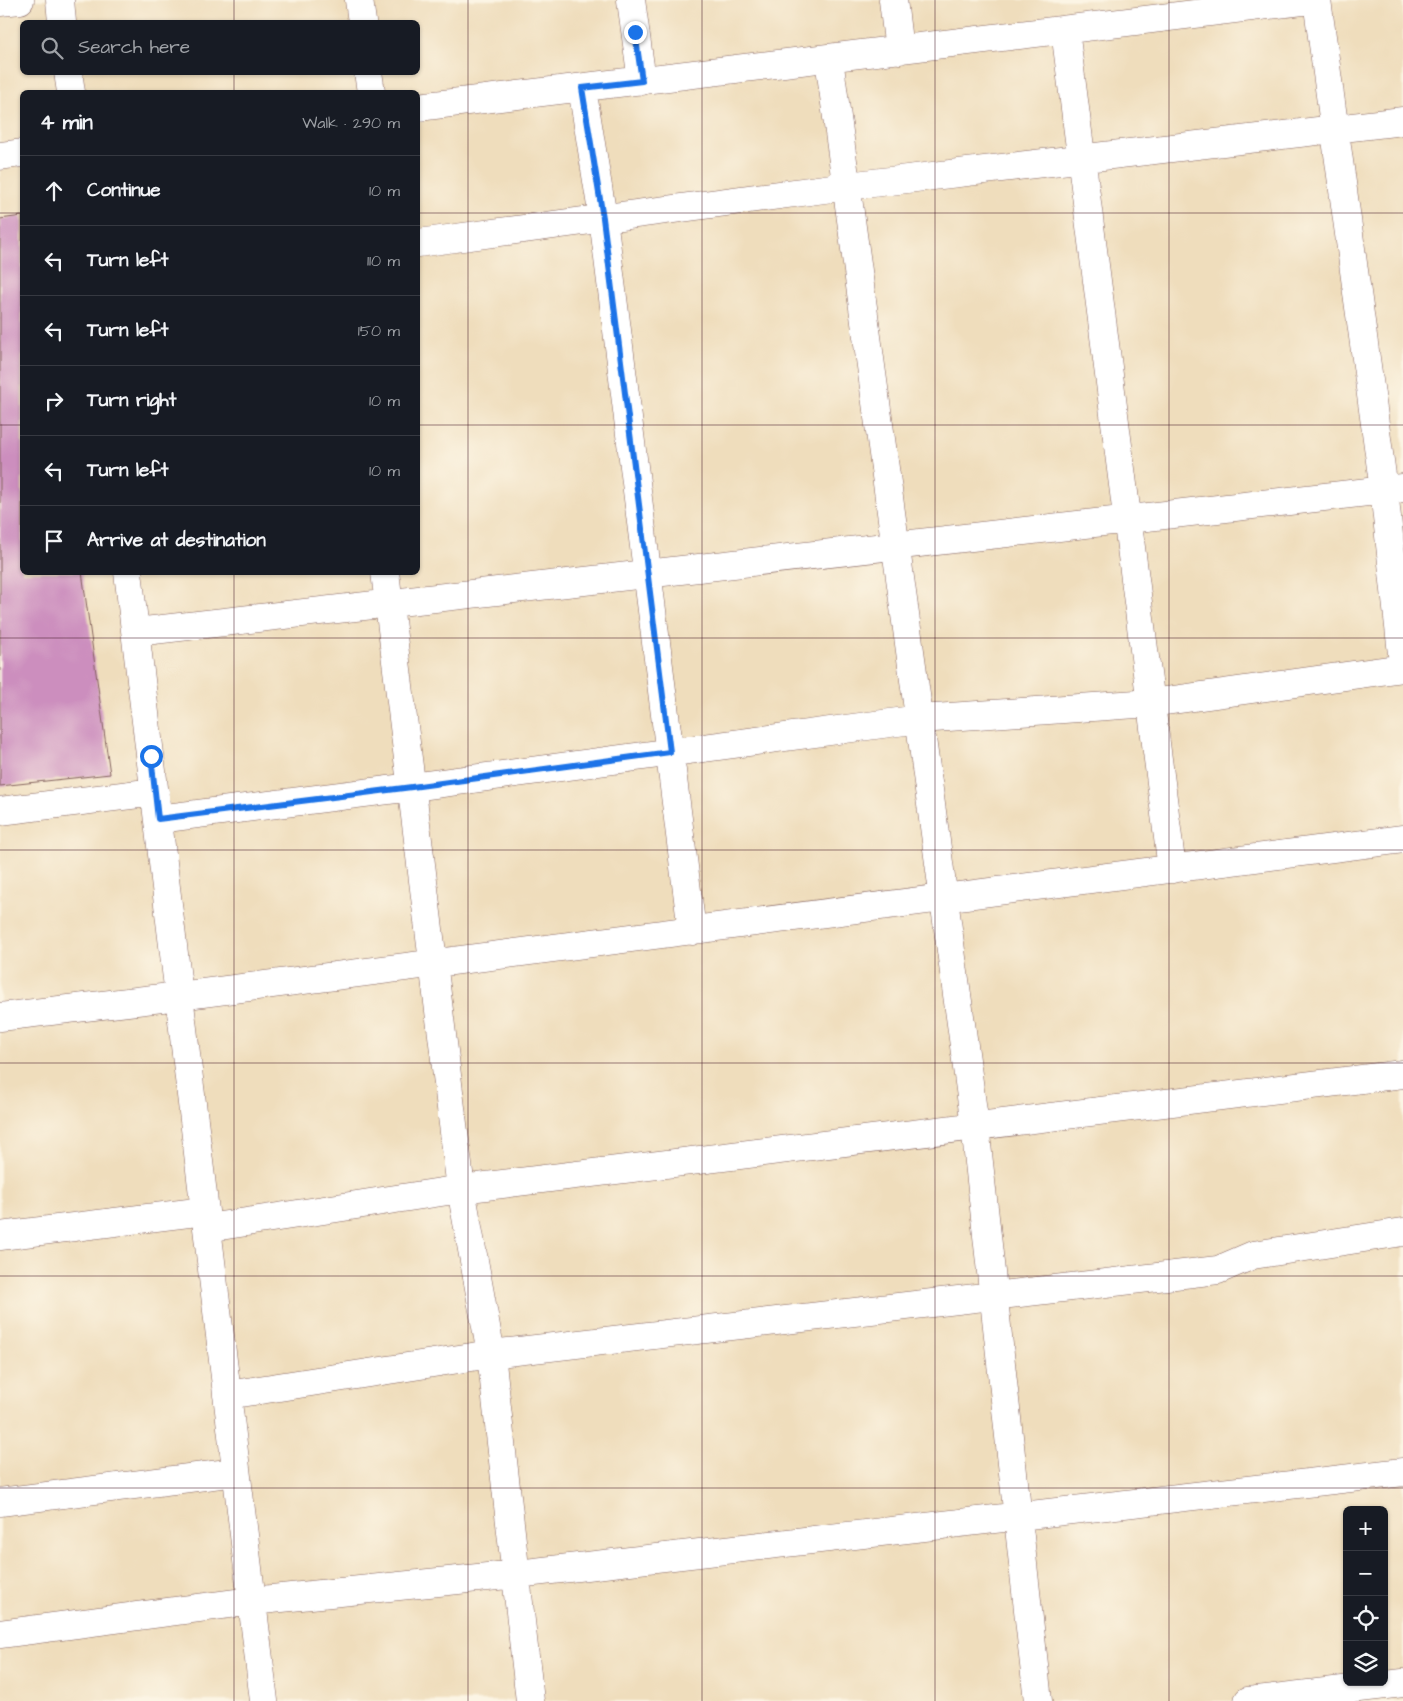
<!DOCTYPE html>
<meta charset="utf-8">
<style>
:root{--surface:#171b24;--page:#20242c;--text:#f1f3f6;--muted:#9ea1a6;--line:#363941}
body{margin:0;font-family:"Architects Daughter",sans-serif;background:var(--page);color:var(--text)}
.controls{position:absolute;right:15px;bottom:15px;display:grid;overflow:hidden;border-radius:8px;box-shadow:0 1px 4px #0004}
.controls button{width:45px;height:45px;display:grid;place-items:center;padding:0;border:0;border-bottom:1px solid var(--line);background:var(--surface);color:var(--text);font:25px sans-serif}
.stop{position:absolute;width:15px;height:15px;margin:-11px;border:4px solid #1a73e8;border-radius:50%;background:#fff}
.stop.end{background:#1a73e8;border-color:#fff;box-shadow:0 1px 5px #0008}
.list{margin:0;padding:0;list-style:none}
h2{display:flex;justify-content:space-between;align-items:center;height:65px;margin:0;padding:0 20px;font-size:21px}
h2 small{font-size:16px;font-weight:400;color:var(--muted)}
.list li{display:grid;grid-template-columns:32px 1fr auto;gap:15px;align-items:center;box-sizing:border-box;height:70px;padding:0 20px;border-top:1px solid var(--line)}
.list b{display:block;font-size:19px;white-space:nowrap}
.list em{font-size:16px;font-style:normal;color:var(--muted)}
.icon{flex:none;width:28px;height:28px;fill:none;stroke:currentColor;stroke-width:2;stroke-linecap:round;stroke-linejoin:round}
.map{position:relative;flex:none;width:1403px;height:1701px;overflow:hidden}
.search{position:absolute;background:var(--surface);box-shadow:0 1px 4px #0004;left:20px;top:20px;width:400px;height:55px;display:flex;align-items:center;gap:12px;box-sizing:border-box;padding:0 18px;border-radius:8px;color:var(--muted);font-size:19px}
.panel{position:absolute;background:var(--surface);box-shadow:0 1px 4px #0004;left:20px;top:90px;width:400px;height:485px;border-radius:8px}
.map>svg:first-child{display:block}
.building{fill:#cc8ebe}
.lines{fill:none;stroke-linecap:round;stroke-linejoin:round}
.minor-casing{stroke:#84625e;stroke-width:29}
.minor{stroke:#fff;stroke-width:28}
.route{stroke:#1a73e8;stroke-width:6}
.grid{fill:none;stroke:#4a1f2b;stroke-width:1;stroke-opacity:0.55}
</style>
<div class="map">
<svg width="1403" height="1701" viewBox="0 0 1403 1701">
<rect width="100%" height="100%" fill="#fcf5e5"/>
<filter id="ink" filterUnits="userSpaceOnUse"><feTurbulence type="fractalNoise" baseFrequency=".02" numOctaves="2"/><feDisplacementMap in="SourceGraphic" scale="10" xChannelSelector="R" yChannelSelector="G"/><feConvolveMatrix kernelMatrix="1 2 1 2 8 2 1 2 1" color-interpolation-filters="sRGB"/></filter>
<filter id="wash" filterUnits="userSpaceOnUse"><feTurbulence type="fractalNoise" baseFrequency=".0096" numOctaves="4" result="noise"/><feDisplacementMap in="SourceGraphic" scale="20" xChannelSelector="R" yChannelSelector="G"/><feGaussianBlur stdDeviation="1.12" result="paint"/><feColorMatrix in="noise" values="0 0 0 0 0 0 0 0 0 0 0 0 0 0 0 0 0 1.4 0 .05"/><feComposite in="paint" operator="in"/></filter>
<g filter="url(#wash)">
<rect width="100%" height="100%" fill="#efddbc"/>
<g id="blocks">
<path class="building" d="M22,216V572H82L110,774L0,786V219Z"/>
</g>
</g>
<g filter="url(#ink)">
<use href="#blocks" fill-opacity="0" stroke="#84625e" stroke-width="1"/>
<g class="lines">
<g class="minor-casing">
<path id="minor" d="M60,0L62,22
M359,0L362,22
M631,0L642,81
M893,0L899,50
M1317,0L1384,490L1403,663
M0,2L20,0
M1065,30L1172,869
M829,59L975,1126L1038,1701
M68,72L71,92
M368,72L371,92
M582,88L603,218L692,931
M418,107L1311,0
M0,156L22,153
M418,243L847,186L1403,121
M128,572L264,1701
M385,572L461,1189L491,1354L530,1701
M136,632L1403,488
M0,811L155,792
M158,819L412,787L920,719L1151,703L1403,668
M0,1017L179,996L1403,839
M207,1228L461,1189L1403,1074
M0,1236L205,1211
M227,1395L491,1354L1218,1270L1253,1255L1403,1232
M0,1502L236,1472
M0,1634L252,1601L517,1574L1403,1472
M1248,1701L1403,1683"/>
</g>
<use href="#minor" class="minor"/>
</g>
</g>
<g class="lines" filter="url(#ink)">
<path class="route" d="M151,756L158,819L412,787L670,752L603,218L582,88L642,81L635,32"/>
</g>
<path class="grid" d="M234,0V22M468,0V1701M702,0V1701M935,0V1701M1169,0V1701M234,72V92M0,213H22M418,213H1403M0,425H22M418,425H1403M234,572V1701M0,638H1403M0,850H1403M0,1063H1403M0,1276H1403M0,1488H1403"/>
</svg>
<div class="controls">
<button>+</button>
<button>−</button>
<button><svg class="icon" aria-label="locate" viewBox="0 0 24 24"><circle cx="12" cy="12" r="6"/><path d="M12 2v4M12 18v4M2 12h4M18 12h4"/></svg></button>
<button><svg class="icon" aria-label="layers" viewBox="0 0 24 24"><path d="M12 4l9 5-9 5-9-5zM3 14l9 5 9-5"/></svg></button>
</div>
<div class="stop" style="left:151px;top:756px"></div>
<div class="stop end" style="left:635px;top:32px"></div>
<div class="search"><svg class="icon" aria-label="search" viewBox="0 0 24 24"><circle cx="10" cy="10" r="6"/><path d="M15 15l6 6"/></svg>Search here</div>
<section class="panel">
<h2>4 min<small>Walk · 290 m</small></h2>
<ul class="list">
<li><svg class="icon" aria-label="ahead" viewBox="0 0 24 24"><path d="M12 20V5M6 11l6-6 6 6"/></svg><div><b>Continue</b></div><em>10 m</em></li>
<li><svg class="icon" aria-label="left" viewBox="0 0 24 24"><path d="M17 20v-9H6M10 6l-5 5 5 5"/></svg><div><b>Turn left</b></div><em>110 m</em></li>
<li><svg class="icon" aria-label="left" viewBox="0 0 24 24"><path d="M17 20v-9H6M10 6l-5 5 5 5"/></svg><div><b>Turn left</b></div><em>150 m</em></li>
<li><svg class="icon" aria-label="right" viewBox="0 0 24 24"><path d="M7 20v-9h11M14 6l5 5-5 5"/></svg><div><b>Turn right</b></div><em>10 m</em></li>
<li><svg class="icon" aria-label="left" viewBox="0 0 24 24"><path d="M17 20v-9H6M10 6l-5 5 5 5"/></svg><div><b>Turn left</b></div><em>10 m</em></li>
<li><svg class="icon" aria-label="arrive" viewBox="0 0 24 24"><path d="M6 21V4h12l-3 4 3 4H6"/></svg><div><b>Arrive at destination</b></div></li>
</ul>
</section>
</div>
